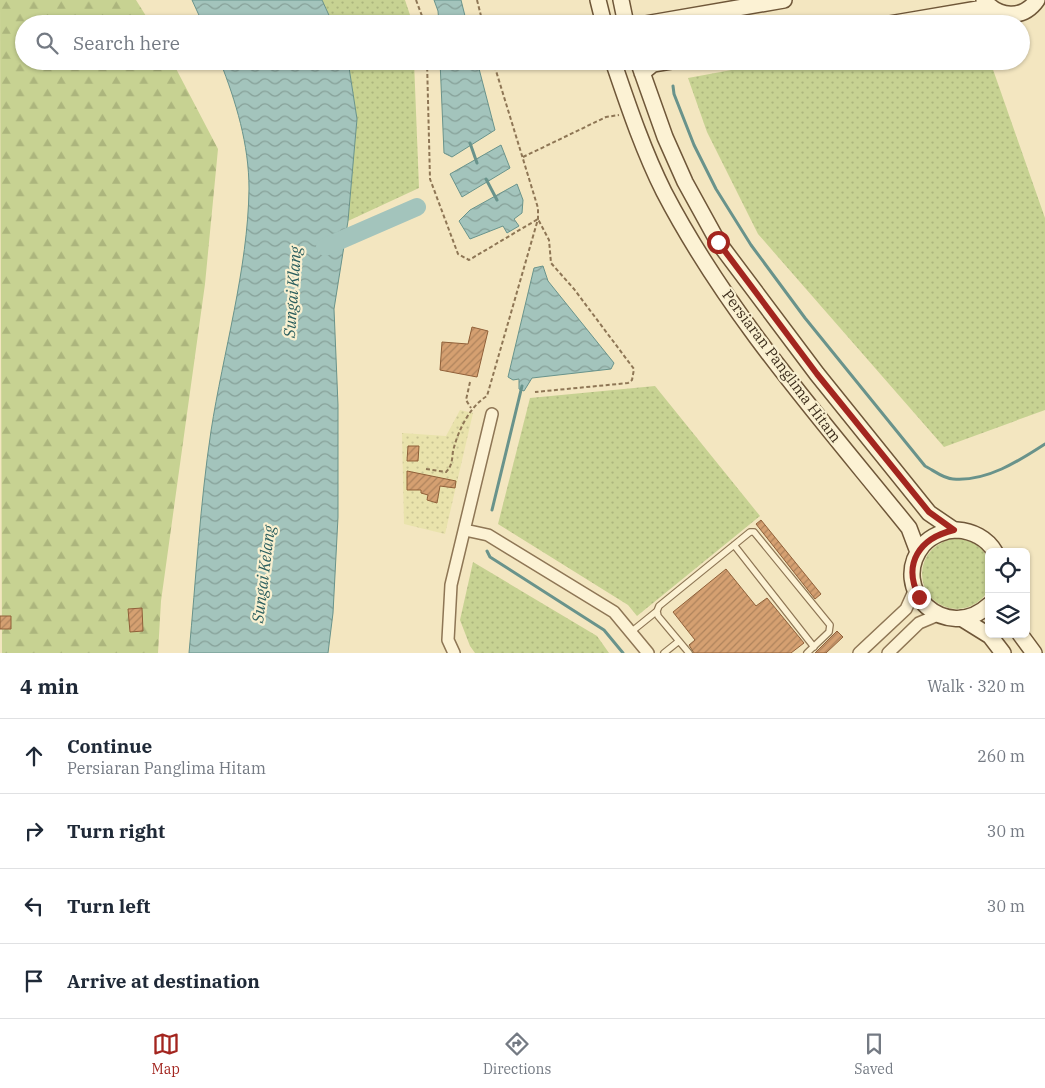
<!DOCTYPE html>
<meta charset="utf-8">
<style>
:root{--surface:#fff;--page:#f6f6f7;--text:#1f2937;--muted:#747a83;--line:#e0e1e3;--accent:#a3251f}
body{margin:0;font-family:"IBM Plex Serif",serif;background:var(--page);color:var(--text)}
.controls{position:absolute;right:15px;bottom:15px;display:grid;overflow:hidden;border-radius:8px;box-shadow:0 1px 4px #0004}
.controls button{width:45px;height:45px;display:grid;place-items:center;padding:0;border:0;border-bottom:1px solid var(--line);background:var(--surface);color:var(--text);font:25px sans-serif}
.stop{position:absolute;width:15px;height:15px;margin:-11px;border:4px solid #a3251f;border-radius:50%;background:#fff}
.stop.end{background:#a3251f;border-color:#fff;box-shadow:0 1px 5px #0008}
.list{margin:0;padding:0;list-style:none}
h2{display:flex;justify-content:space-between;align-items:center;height:65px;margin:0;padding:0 20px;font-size:21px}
h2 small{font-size:16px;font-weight:400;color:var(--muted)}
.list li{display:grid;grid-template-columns:32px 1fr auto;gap:15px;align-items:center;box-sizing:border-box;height:75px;padding:0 20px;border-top:1px solid var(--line)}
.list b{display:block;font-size:19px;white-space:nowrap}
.list p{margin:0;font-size:16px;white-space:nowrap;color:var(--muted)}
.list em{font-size:16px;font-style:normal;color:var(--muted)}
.icon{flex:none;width:28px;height:28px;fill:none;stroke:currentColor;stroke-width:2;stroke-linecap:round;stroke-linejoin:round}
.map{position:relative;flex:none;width:1045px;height:653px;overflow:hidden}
.search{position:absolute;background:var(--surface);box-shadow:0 1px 4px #0004;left:15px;right:15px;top:15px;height:55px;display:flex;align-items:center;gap:12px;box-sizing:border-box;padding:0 18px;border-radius:28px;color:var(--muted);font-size:19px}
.sheet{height:365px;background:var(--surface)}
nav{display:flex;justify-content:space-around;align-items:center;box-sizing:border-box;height:70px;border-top:1px solid var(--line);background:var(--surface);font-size:14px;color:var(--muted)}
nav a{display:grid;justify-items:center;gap:2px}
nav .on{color:var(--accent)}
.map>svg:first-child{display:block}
.farmland{fill:url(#farmland-dots)}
.grass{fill:url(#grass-dots)}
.forest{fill:url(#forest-firs)}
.water{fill:url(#water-waves);stroke:#69938b}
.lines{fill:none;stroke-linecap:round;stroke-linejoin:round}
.stream{stroke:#69938b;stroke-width:3}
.river{stroke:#a3c4bc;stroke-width:18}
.building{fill:url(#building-hatch);stroke:#906039}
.lane-casing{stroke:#8e7655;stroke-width:8}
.street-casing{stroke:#8e7655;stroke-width:14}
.secondary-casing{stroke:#6f5739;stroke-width:18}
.path{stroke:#8e7655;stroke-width:2;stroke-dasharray:4 2.5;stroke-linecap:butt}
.lane{stroke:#fcf2d4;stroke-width:5.5}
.street{stroke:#fcf2d4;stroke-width:11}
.secondary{stroke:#fcf2d4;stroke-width:15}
.route{stroke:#a3251f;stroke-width:6}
.labels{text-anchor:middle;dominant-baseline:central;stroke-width:4.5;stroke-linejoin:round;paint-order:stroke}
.street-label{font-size:15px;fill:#3c2d1c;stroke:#f9f0d0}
.water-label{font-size:16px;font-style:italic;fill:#295d5d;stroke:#f9f0d0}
</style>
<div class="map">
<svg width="1045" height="653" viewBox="0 0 1045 653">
<defs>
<pattern id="farmland-dots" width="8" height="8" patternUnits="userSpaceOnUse" patternTransform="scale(1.25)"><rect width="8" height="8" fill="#e9e3ac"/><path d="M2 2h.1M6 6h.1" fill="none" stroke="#c9c393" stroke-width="1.8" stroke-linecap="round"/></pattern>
<pattern id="grass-dots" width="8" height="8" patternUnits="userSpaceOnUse" patternTransform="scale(1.25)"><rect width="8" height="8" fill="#c7d292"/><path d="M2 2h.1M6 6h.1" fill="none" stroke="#acb57d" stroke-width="1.8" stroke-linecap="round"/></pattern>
<pattern id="forest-firs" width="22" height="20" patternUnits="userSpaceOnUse" patternTransform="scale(1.25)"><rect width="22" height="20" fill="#c7d292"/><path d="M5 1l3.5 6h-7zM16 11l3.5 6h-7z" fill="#acb57d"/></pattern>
<pattern id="water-waves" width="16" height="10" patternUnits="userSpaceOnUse" patternTransform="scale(1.25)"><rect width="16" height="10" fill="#a3c4bc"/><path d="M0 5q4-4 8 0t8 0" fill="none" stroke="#86a098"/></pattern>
<pattern id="building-hatch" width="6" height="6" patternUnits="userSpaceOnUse" patternTransform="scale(1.25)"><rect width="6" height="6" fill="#d5a071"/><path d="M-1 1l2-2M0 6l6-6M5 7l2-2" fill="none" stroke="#ae835c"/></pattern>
</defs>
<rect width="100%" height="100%" fill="#f3e6c0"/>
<path class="farmland" d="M460,410L473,413L445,534L404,524L402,433L446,436Z"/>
<path class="grass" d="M322,0H405L413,24H333Z
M348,61H414L419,188L348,221L357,119Z
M781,61H990L1045,218V410L944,447L758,234L707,132L688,78Z
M655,386L760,516L637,616L628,605L498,524L530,398Z
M922 574a35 35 0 1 1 70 0a35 35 0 1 1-70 0Z
M473,562L597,636L609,653H475L470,646L460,620Z"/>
<path class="forest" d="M0,0H136L151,24H24V61H172L218,149L205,284L161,601L158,653H2Z"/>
<path class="water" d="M192,0H322L333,24H203Z
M434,0H461L467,24H439L438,11Z
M220,61H348L357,119L348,221L334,309L338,405V517L333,613L328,653H189C196,579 200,504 211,431C223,353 248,269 249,189C249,144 236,102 220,61Z
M440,61H477L495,130L452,157L444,153Z
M501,145L510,168L462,197L450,174Z
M517,184L523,200L522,213L514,219L519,226L507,233L503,226L470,239L459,221L470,210Z
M543,266L548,281L614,363L611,369L532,378L524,391L519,389V379L513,380L508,377L534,268Z"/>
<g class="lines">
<path class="stream" d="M673,86L674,94L694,145L716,189L751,245L805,318L925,466C933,470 944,479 953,479C986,482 1019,461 1045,444
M470,143L477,163
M486,179L497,200
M492,510L522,386
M487,551L490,557L604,630L623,653"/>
<path class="river" d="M325,247L417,207"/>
</g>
<path class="building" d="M472,327L488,331L477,377L440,370L442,342L468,344Z
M408,446H419L418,461H407Z
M407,471L456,481L455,488L440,486L437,503L427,500L428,495L421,493V490H407Z
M761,520L821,594L815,599L756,524Z
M726,569L756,606L767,598L804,643L791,653H694L689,645L695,640L673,612Z
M142,608L143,631L130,632L128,609Z
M0,616H11V629H0Z
M837,631L843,637L826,653H815Z"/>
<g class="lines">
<g class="lane-casing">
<path id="lane" d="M734,545L814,647
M631,632L657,611
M664,653L679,641
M689,653L658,616L657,611L659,606L750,532H754L830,625L829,632L807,653"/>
</g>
<g class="street-casing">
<path id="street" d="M465,530L488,535L614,612L648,653
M454,653L448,640L451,585L492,414
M859,653L906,609L915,589
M888,653L919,623L938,615"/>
</g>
<g class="secondary-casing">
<path id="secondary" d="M598,0L604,24
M621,0L626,24
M984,0C998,18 1023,20 1037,0
M645,24L784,0
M889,24L989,7
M613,61C628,105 643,150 664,192C728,315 822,420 909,528L918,552
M638,61L665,137L685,182L718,242L817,374L929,513L954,530
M642,73L653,64L671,61
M989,605C947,644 887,590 923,545C931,536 945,530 957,530C972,531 987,538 995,552
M961,618L990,636L1003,653
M1020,634L1034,653"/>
</g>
<path class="path" d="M416,0L425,24
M477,0L483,24
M427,61L430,179L458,254L469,260L538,219L549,240L551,263L574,289L634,369L632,380L628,383L535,392
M523,157L606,117L619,115
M470,382L466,400L471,408
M426,469L446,472C452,466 452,460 453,451C458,431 469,407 487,396L538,219V208L493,61"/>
<use href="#lane" class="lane"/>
<use href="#street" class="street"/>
<use href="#secondary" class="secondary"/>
</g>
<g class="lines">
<path class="route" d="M718,242L817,374L929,512L954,530C920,538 902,563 919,597"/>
</g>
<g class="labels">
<g class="street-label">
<text transform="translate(782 366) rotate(53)">Persiaran Panglima Hitam</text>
</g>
<g class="water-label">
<text transform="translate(292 292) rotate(-86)">Sungai Klang</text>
<text transform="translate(263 574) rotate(-83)">Sungai Kelang</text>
</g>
</g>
</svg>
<div class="controls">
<button><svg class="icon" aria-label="locate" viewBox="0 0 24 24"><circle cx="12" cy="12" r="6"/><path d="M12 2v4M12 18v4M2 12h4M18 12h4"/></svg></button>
<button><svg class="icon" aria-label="layers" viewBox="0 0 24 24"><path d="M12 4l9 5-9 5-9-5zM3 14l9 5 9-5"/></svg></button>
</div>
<div class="stop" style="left:718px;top:242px"></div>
<div class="stop end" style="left:919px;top:597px"></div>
<div class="search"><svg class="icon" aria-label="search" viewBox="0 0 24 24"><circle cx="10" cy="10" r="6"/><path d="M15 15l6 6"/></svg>Search here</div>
</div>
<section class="sheet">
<h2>4 min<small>Walk · 320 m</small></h2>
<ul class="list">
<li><svg class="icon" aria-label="ahead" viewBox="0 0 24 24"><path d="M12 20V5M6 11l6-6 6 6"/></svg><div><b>Continue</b><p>Persiaran Panglima Hitam</p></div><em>260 m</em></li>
<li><svg class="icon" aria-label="right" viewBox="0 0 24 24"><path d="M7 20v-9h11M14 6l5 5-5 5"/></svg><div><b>Turn right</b></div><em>30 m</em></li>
<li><svg class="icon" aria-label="left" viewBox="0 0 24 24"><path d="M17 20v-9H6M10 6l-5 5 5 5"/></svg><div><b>Turn left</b></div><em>30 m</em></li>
<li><svg class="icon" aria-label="arrive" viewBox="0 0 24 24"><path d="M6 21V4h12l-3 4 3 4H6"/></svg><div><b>Arrive at destination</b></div></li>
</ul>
</section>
<nav>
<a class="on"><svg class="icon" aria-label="map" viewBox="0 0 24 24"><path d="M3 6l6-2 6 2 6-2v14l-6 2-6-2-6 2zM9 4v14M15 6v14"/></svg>Map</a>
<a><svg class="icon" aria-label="directions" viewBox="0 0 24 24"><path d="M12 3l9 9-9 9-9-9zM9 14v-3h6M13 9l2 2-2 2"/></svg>Directions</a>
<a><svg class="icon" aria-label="saved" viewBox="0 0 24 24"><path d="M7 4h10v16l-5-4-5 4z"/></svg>Saved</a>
</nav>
